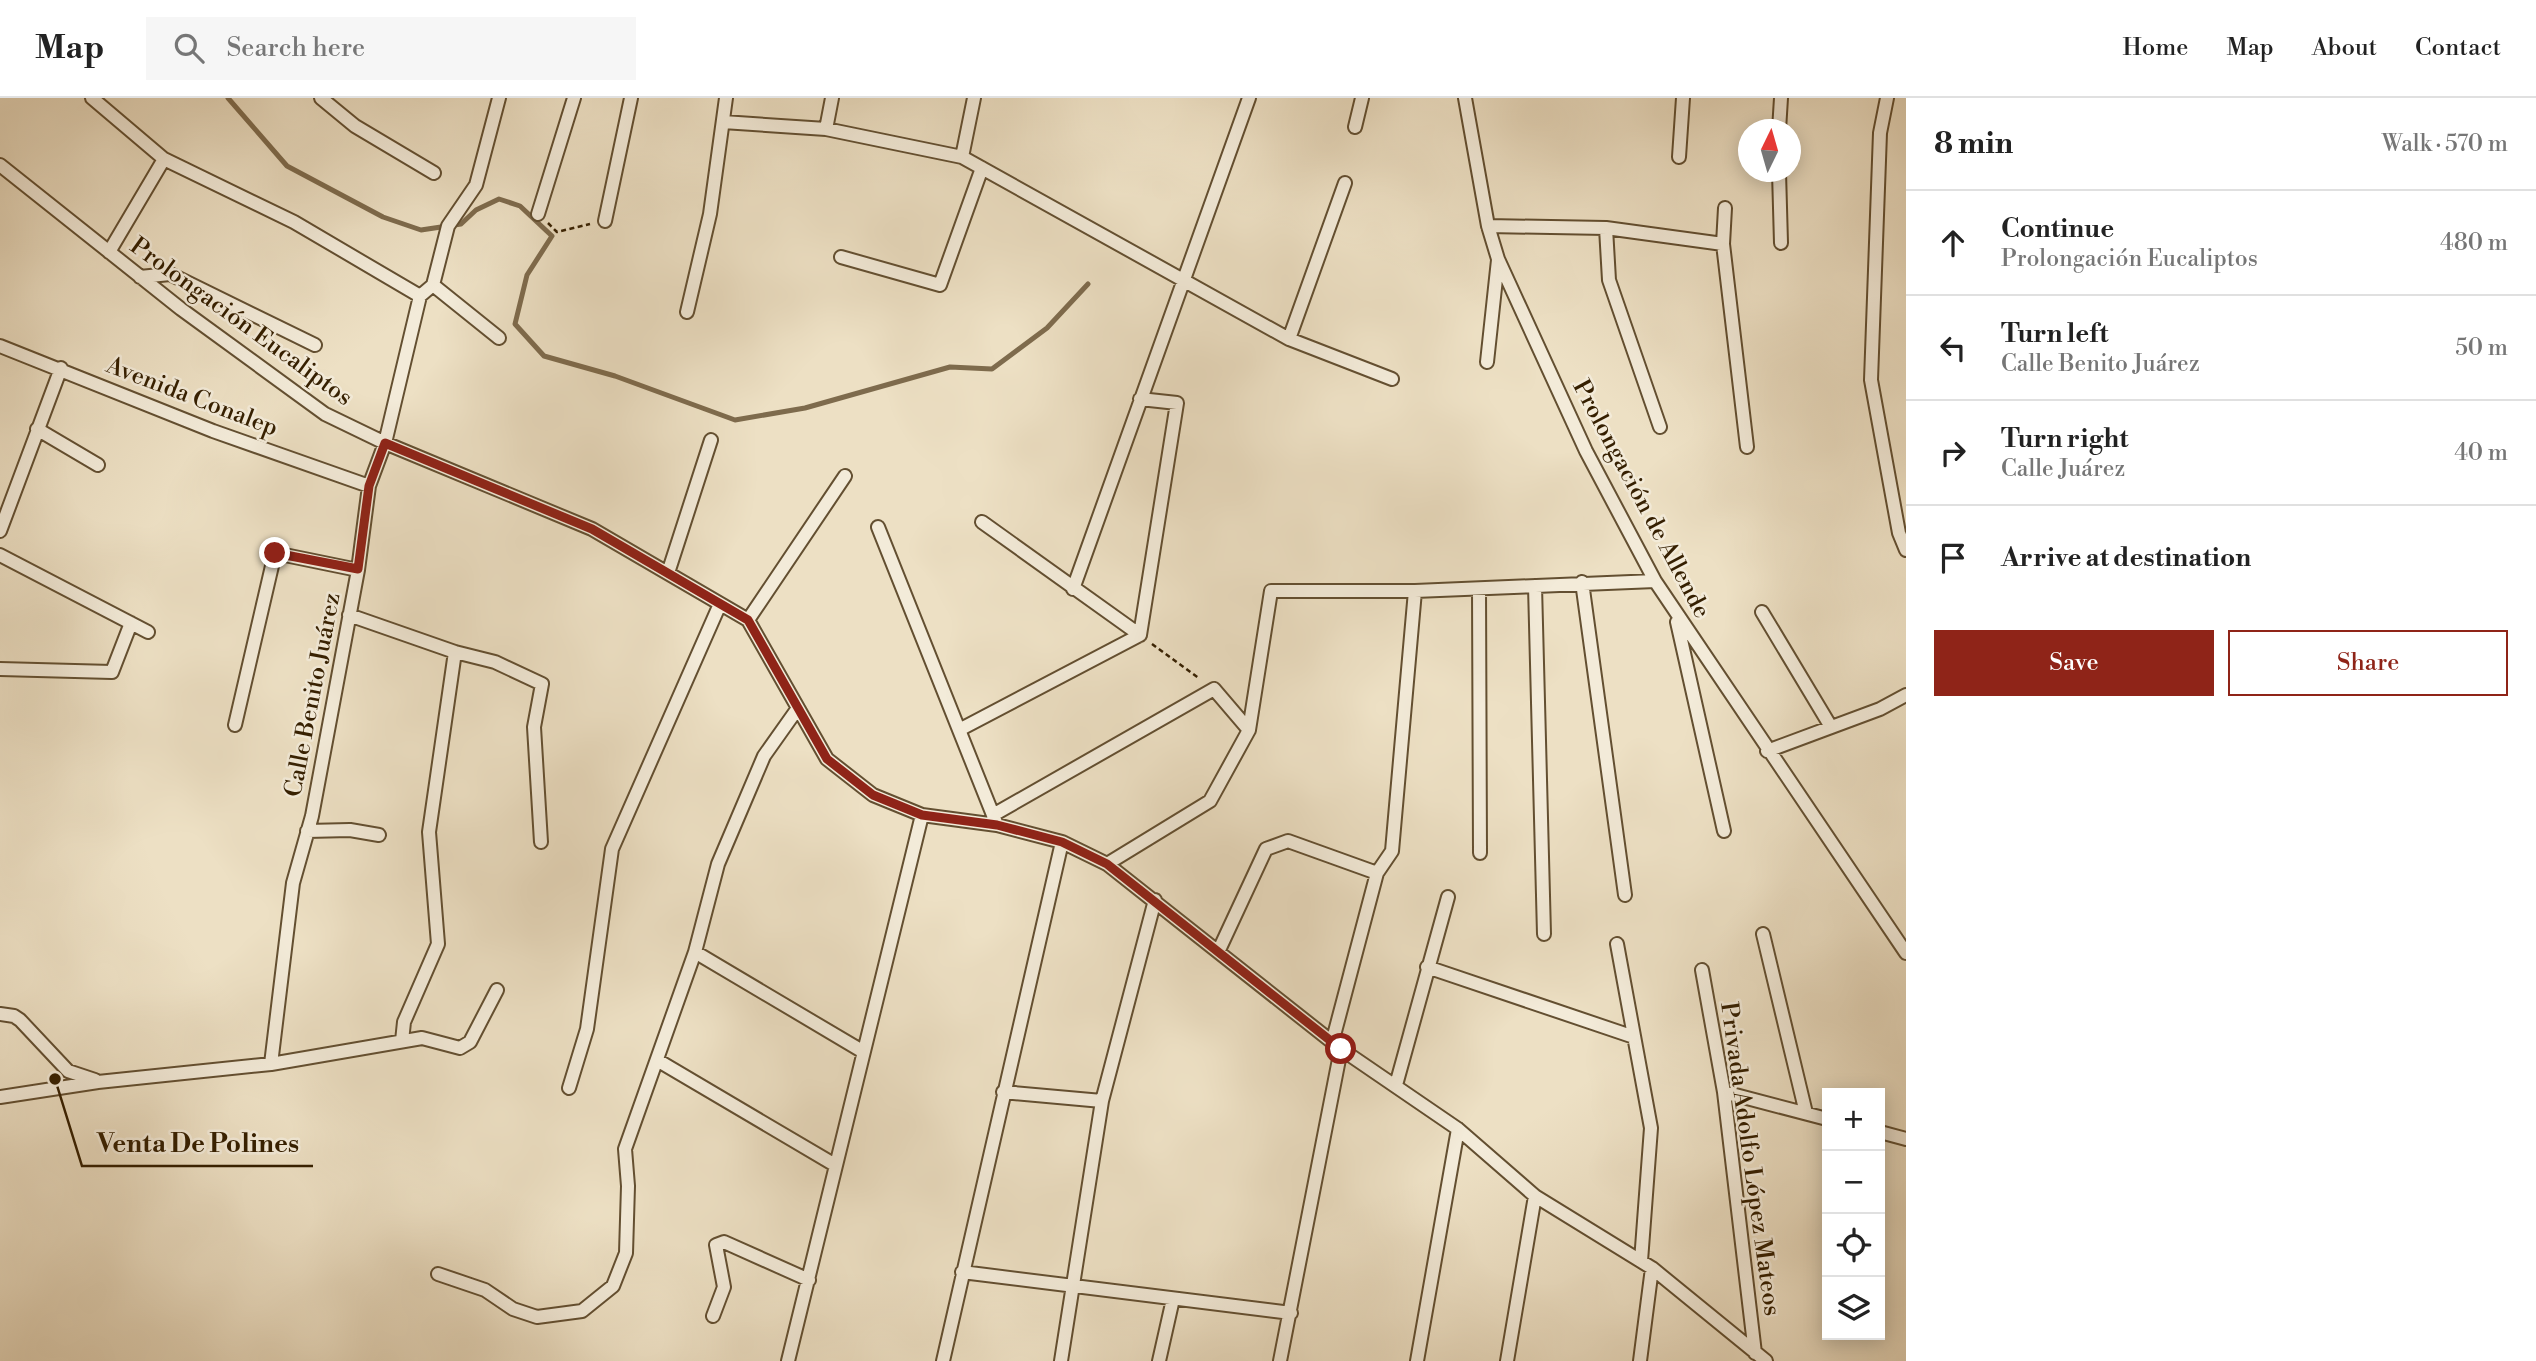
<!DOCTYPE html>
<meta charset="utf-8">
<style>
:root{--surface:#fff;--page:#f6f6f6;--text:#222;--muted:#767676;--line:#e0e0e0;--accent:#8f2418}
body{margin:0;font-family:"Libre Bodoni",serif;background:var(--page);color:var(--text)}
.controls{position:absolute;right:21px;bottom:21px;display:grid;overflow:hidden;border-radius:0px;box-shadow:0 4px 18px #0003}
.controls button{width:63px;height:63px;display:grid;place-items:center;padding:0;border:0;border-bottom:2px solid var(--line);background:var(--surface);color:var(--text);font:35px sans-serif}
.compass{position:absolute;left:1738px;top:21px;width:63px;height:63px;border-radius:50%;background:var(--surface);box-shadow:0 4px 18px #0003;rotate:5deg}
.stop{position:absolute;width:21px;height:21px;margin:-16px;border:5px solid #8f2418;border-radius:50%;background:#fff}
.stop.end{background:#8f2418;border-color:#fff;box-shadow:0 2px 7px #0008}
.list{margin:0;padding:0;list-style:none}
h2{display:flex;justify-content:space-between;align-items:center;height:91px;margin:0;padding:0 28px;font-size:30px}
h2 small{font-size:23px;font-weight:400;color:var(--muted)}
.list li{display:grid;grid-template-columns:46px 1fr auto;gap:21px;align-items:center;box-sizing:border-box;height:105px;padding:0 28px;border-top:2px solid var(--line)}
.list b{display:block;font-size:26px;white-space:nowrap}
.list p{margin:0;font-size:23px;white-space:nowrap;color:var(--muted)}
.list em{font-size:23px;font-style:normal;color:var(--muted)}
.actions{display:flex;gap:14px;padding:21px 28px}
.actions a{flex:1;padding:16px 0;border:2px solid var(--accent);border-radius:0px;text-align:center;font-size:24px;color:var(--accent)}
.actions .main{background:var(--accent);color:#fff}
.icon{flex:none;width:38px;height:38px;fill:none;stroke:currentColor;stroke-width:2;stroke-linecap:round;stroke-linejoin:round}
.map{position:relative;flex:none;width:1906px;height:1263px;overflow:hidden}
header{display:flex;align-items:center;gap:42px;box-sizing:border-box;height:98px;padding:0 35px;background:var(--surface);border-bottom:2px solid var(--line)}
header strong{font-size:33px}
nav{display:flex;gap:38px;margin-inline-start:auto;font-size:24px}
.search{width:490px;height:63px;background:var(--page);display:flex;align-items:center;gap:18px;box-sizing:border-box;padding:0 24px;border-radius:0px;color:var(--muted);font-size:26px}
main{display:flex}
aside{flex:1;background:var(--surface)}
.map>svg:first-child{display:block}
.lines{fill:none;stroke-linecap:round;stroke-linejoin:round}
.stream{stroke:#7e6b4d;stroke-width:5}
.minor-casing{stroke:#634f31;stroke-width:16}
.path{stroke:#351f00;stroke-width:2.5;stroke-dasharray:5 3.5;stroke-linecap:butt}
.minor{stroke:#f3ebd9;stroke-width:12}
.route{stroke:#8f2418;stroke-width:9}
.labels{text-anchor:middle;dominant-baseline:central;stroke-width:5;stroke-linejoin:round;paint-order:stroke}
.street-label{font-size:24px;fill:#351f00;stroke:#f3ebd9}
.leader{fill:none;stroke:#351f00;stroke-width:2.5}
.callout-dot{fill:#351f00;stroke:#f3ebd9;stroke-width:2.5}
.callout-label{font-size:26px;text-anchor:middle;font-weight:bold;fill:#351f00;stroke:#f3ebd9;stroke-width:5;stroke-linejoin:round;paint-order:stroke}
</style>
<header>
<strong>Map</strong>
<div class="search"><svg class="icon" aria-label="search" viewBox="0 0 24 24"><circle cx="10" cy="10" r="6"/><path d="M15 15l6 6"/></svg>Search here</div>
<nav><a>Home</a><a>Map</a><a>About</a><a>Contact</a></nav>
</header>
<main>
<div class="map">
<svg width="1906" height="1263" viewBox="0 0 1906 1263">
<rect width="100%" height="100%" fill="#ede0c4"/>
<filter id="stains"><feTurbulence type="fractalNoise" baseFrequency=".00286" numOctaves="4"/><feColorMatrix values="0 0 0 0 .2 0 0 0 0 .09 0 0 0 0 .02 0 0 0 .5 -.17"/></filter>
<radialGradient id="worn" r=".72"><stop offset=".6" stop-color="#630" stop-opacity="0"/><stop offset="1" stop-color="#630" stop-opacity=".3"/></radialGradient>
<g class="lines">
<path class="stream" d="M228,0L287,68L383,119L421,132L461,126L476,112L499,101L520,108L552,138L527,177L515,226L544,258L615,278L735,322L805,310L950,269L992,271L1047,230L1088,186"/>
<g class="minor-casing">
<path id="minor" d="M92,0L164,61L294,124L420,198
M321,0L355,28L434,75
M1465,0L1488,128L1498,161L1586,353L1655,483L1906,855
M1887,0L1880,35L1871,282L1899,435L1906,452
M723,24L826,31L962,59L1289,241L1392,281
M1355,29L1362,0
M826,31L832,0
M1779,32L1781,0
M962,59L974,0
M1679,59L1683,0
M0,67L181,211L325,316L385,345L592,431L748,522L827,661L873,697L922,717L997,727L1062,744L1107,766L1341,951L1458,1031L1535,1098L1652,1170L1766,1263
M1779,74L1781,145
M1725,110L1723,146L1747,349
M538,116L574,0
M605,123L631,0
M1488,128L1606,130L1723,146
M1606,130L1609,182L1660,329
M109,154L164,61
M841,159L940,187L982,70
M140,179L170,176L315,247
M433,187L499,240
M687,214L710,116L726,0
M1289,241L1345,85
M0,248L213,333L369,388
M1487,264L1498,162
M1140,301L1177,305L1140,537
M37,331L98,367
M982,424L1140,537
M878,429L997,727
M0,433L61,270
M0,457L148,534
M668,475L711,342
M1582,484L1625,797
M1535,488L1544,836
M1073,491L1249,0
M1479,491L1480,755
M1762,514L1831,629
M349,517L455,554L495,564L542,586L534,629L541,744
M748,522L845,378
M1677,524L1724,733
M0,571L112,574L131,525
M235,627L275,455L358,472
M959,632L1140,537
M1767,653L1880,611L1906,597
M993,717L1214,591L1249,632
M307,733L350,732L379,737
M1107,766L1210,703L1249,632L1271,493H1415L1655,483
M1763,836L1806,1015
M1617,846L1651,1030L1641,1163
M1219,852L1266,751L1288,743L1377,775L1392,753L1415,493
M695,854L862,953
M1427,869L1634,939
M1702,872L1724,994L1755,1255
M0,916L14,918L20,922L68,973L95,982
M402,943L404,924L438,846L429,734L455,554
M1332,945L1377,775
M657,962L835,1067
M271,966L293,785L312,718L358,472L369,388L385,345L420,198L433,187L448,128L476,87L499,0
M1396,987L1448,799
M569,990L587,931L612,751L720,506
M1003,994L1102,1003
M1724,994L1827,1021
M0,999L98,984L271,966L422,940L460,950L470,944L497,892
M1880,1034L1906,1041
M962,1174L1291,1215
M438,1176L485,1192L513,1211L537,1219L582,1213L613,1188L626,1155L628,1088L625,1051L695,854L718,766L764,658L798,610
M713,1218L724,1189L716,1147L724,1144L809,1182
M788,1263L922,717
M943,1263L1062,744
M1061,1263L1102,1003L1155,802
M1159,1263L1173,1201
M1280,1263L1341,951
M1417,1263L1458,1031
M1507,1263L1535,1098
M1640,1263L1652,1170"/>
</g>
<path class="path" d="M548,125L557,134L590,126
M1152,546L1200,581"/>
<use href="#minor" class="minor"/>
</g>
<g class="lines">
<path class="route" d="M275,455L358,471L369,388L385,345L592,431L748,522L827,661L873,697L922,717L997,727L1062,744L1107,766L1341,951"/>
</g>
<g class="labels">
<g class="street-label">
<text transform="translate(241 224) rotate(36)">Prolongación Eucaliptos</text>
<text transform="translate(192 299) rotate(21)">Avenida Conalep</text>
<text transform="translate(1641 401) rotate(62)">Prolongación de Allende</text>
<text transform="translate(313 597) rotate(-79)">Calle Benito Juárez</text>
<text transform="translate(1750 1061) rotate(82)">Privada Adolfo López Mateos</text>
</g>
</g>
<path class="leader" d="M55 981L82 1068H313"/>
<circle class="callout-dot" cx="55" cy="981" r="7"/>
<g class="callout-label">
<text x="198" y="1054">Venta De Polines</text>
</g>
<rect width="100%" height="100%" filter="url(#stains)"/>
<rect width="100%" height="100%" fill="url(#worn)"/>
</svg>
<div class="controls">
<button>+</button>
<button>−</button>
<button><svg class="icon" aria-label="locate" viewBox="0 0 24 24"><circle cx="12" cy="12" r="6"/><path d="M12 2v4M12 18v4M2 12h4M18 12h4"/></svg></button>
<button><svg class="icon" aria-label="layers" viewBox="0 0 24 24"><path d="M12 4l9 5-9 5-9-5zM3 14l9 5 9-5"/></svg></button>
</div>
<svg class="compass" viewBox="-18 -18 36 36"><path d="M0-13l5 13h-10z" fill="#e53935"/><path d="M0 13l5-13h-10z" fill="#767676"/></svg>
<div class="stop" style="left:1341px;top:951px"></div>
<div class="stop end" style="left:275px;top:455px"></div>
</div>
<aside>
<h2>8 min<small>Walk · 570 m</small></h2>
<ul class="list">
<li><svg class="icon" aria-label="ahead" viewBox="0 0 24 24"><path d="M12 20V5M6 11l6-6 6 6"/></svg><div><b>Continue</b><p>Prolongación Eucaliptos</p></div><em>480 m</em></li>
<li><svg class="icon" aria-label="left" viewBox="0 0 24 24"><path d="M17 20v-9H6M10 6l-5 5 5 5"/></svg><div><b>Turn left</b><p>Calle Benito Juárez</p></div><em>50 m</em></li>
<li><svg class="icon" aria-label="right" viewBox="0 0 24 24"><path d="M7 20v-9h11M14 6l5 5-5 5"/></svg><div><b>Turn right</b><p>Calle Juárez</p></div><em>40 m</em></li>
<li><svg class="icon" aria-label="arrive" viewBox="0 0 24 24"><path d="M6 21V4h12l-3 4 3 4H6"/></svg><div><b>Arrive at destination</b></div></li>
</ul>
<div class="actions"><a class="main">Save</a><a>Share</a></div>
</aside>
</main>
